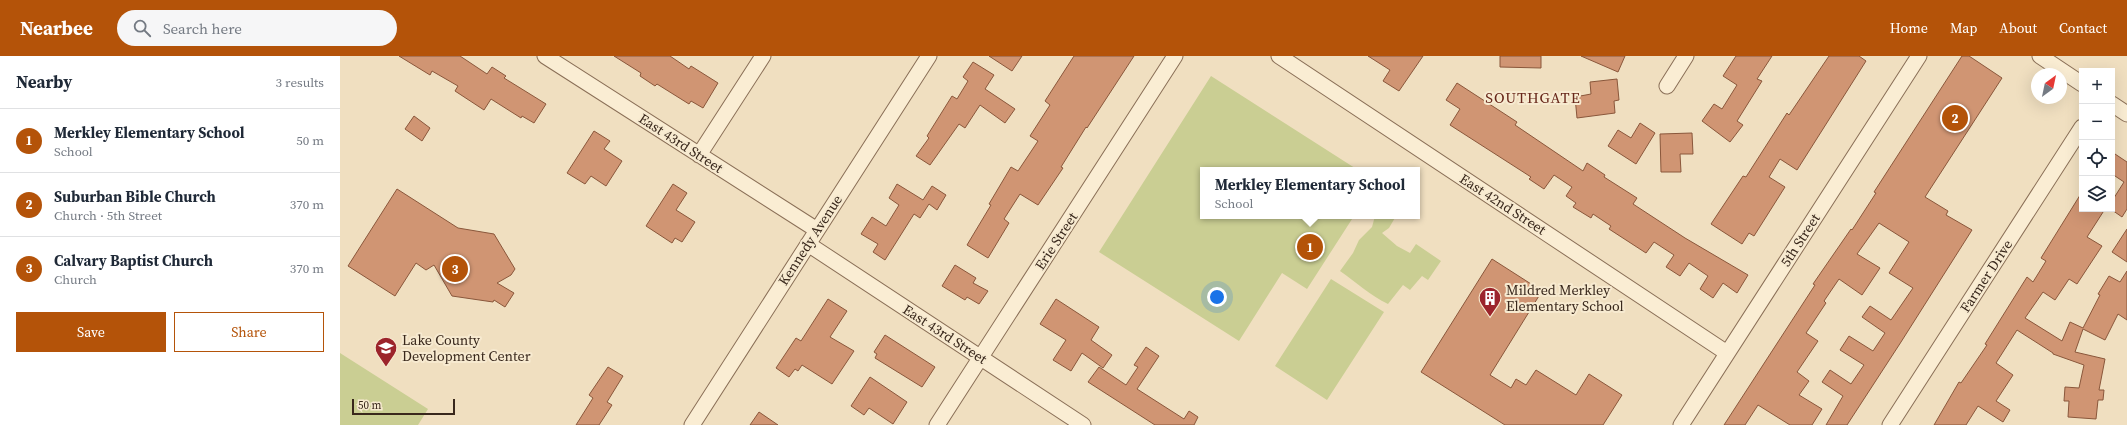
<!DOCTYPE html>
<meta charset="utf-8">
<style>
:root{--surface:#fff;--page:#f6f6f7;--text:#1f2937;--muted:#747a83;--line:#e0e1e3;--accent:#b45309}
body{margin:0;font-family:"Source Serif 4",serif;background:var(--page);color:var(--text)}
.controls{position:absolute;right:12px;top:12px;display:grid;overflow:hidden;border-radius:0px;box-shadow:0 4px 16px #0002}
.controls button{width:36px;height:36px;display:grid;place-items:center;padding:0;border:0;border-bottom:1px solid var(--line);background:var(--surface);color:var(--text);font:20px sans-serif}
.compass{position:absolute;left:1691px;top:12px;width:36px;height:36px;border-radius:50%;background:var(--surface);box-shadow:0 4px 16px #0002;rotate:33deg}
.scale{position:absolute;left:12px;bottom:10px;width:103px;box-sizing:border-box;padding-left:4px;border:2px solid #39281c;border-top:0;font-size:11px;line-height:14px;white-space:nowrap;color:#39281c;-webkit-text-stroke:3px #f7ead0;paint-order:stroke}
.you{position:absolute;left:877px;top:241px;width:14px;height:14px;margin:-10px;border:3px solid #fff;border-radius:50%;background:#1a73e8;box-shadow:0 0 0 6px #1a73e833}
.badge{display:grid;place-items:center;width:26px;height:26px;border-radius:50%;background:var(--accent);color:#fff;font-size:13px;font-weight:700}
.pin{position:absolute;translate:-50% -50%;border:2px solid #fff;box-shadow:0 1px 4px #0006}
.popup{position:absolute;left:860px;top:111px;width:220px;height:52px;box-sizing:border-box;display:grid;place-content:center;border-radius:0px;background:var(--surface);filter:drop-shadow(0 1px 3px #0005);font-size:13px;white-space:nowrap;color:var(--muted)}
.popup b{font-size:15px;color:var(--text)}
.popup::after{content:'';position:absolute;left:50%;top:100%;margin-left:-8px;border:8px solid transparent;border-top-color:var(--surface)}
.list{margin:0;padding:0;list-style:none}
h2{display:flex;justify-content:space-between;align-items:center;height:52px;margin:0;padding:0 16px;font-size:17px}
h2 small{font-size:13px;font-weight:400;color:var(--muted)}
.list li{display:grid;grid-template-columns:26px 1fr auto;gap:12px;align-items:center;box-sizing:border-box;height:64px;padding:0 16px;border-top:1px solid var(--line)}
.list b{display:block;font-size:15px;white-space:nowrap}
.list p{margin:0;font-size:13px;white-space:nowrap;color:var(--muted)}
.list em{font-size:13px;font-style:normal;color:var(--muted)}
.actions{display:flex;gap:8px;padding:12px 16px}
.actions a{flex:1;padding:9px 0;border:1px solid var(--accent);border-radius:0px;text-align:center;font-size:14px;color:var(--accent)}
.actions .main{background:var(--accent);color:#fff}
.icon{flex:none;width:22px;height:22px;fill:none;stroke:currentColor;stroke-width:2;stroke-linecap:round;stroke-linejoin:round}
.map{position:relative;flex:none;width:1787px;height:369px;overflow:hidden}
header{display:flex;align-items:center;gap:24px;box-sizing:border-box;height:56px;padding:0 20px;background:var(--accent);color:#fff}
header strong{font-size:19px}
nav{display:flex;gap:22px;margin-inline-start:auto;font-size:14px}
.search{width:280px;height:36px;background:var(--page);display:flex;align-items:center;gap:10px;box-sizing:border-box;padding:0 14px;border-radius:22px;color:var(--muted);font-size:15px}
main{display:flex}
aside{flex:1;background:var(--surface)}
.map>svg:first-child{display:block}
.green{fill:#cace93}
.building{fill:#d09573;stroke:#8a573b}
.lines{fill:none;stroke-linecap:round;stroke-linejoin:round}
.minor-casing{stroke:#8a6f57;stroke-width:17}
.minor{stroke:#faedd3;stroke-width:15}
.labels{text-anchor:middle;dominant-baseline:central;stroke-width:4;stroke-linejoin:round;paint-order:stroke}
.street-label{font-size:14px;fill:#39281c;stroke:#f7ead0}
.poi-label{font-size:14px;fill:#39281c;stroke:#f7ead0;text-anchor:start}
.neighbourhood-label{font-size:15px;letter-spacing:1px;fill:#672619;stroke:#f7ead0}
</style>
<header>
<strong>Nearbee</strong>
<div class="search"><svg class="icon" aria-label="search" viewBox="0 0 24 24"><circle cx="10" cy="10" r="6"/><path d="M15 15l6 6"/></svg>Search here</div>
<nav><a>Home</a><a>Map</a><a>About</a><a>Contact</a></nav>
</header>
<main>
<aside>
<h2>Nearby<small>3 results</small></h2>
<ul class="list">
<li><span class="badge">1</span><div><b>Merkley Elementary School</b><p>School</p></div><em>50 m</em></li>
<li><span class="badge">2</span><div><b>Suburban Bible Church</b><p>Church · 5th Street</p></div><em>370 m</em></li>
<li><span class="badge">3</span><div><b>Calvary Baptist Church</b><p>Church</p></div><em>370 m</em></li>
</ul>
<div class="actions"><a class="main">Save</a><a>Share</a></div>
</aside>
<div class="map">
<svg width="1787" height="369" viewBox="0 0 1787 369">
<rect width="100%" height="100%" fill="#f0dfc0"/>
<path class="green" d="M871,20L1018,114H863V160H1014L967,233L942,217L899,285L759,196Z
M1035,160H1056L1049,172L1042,177L1057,190L1070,197L1076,188L1101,205L1088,224L1082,220L1070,234L1063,229L1048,248C1031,240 1016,226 1000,215L1013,197L1019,184L1032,171Z
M991,223L1044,256L987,344L935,310Z
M0,297L88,353L78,369H0Z"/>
<path class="building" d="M59,0H120L147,18L152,11L166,20L164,22L206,48L194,67L182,60L181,62L151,43L144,54L115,35L118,30L92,15L90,19Z
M274,0H330L349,13L351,10L378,27L363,52L351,45L349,48L317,28L315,30L300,20L301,17Z
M649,0H682L672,15Z
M734,0H794L747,72L746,71L721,111L723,112L698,149L680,138L664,163L669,167L648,202L627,189L651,149L649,148L671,111L678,115L698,85L690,80L710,49L705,45Z
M1028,0H1083L1059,35L1043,25L1050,14Z
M1160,0H1201V12L1160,11Z
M1241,0H1285L1278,16Z
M1396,0H1432L1417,23L1422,25L1397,65L1403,69L1390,86L1362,65L1374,48L1382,53L1397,29L1383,20Z
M1489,0H1519L1526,5L1457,114L1440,103L1429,121L1445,131L1414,180L1409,177L1402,188L1371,168L1403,120L1406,121L1447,57L1449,59Z
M1622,0H1629L1662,22L1585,141L1608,155L1606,159L1632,174L1561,286L1507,369H1486L1503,340L1482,326L1490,314L1511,328L1524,309L1500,294L1509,280L1533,295L1545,277L1522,261L1530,250L1551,264L1573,232L1549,217L1569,186L1539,167L1517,198L1540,212L1522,239L1499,223L1484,245L1486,247L1466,277L1478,285L1457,316L1469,325L1459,339L1482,353L1472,369H1450L1418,349L1405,369H1384L1475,229L1473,228L1511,173L1512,174L1536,137L1534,136Z
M633,6L654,19L645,33L675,53L665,67L640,49L625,72L619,68L590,109L576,100L589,82L587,80L612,40L617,43L628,25L623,21Z
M1277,23L1279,44L1274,45L1275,57L1237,62L1235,41L1251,38L1250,26Z
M1117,27L1177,66L1175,69L1243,115L1247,107L1265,119L1264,121L1297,142L1293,148L1345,182L1408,219L1397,237L1383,227L1373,242L1360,233L1368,220L1349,207L1340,220L1326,211L1334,199L1314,186L1306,197L1269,173L1271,170L1253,158L1251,162L1233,151L1236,147L1226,140L1232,131L1214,119L1204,133L1189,123L1191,121L1110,69L1120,53L1106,44Z
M74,60L90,72L82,85L65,73Z
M1300,67L1315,77L1296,108L1268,90L1278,74L1291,82Z
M254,75L270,85L264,93L282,105L266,130L251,120L245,128L227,117Z
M1352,77L1353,98H1340L1341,116H1321L1320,78Z
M1772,96L1787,106V153L1782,161L1772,154V145L1784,126L1772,118Z
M333,128L347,137L336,154L355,166L342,186L335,182L332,187L306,170Z
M557,128L583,144L592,130L606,139L597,154L589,148L580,162L574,158L545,204L533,196L538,188L521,178L532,161L546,170L559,149L549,142Z
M57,133L118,172L154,178L175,213L171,219L157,227L174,237L165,251L154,244L153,246L112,240L94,209L86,214L76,207L55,240L8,210Z
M1742,136V153H1765L1747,181L1762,190L1737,228L1729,223L1715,244L1703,236L1685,262L1722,285L1730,266L1743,272L1760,239L1758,238L1769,220L1780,226L1787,215V264L1778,258L1765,284L1743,273L1735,296L1765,303L1759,334H1764L1763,344H1758L1756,363L1728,361L1729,345H1724L1725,331L1739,332L1744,309L1713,298V297L1677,274L1656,307L1673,319L1656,345L1670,354L1663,366L1638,350L1626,369H1594L1619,326L1621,327L1647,289L1645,288L1687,221L1693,226L1706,205L1701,202Z
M1787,173V206L1772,196Z
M1152,203L1202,235L1150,319L1171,332L1176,323L1186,329L1196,314L1236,339L1249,318L1282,339L1263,369H1165L1081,316Z
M615,209L636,222L633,227L648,235L639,248L627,241L625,244L602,230Z
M488,243L507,255L490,281L514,295L492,328L462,309L458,315L455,313L449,321L436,312L456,282L461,285Z
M716,243L759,271L751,284L772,299L763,312L742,297L731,315L713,304L726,284L700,268Z
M545,279L595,311L582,331L535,302L537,298L534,296Z
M806,291L819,300L797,333L844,363L849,355L858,361L854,369H815L748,326L759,311L786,329L798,311L794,309Z
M268,311L283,320L267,346L272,349L259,369H236L253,342L249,339Z
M530,321L567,346L553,368L529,352L524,359L511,350Z
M419,356L438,369H410Z"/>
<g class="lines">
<g class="minor-casing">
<path id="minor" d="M205,0L477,174
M939,0L1387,297
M1700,0L1742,28
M1327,30L1346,0
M1772,48L1787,58
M359,99L423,0
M468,188L743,369
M352,369L589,0
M597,369L835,0
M1341,369L1579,0
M1550,369L1742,71"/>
</g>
<use href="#minor" class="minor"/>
</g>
<defs>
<g id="building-pin" transform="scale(1.15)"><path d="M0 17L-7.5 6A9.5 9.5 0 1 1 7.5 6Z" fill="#9c242b" stroke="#f7ead0"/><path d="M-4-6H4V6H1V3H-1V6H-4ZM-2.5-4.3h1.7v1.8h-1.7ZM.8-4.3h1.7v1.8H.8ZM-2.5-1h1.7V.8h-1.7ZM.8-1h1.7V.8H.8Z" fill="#fff"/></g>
<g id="school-pin" transform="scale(1.15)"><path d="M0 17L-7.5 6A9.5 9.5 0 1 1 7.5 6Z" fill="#9c242b" stroke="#f7ead0"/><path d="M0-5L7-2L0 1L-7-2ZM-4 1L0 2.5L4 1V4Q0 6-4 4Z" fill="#fff"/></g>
</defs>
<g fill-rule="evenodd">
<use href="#building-pin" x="1150" y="242"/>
<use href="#school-pin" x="46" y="292"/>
</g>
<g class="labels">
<g class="street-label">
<text transform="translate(341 87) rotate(33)">East 43rd Street</text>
<text transform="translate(1163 148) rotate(33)">East 42nd Street</text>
<text transform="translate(470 184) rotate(-57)">Kennedy Avenue</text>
<text transform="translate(1460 184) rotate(-57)">5th Street</text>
<text transform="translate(716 185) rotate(-57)">Erie Street</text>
<text transform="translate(1646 220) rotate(-57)">Farmer Drive</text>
<text transform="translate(605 278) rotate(33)">East 43rd Street</text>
</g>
<g class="poi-label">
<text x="1166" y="234">Mildred Merkley<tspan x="1166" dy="16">Elementary School</tspan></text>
<text x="62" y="284">Lake County<tspan x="62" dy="16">Development Center</tspan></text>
</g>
<g class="neighbourhood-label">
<text x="1193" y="41">SOUTHGATE</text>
</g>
</g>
</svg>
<div class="controls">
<button>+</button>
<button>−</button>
<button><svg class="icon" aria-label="locate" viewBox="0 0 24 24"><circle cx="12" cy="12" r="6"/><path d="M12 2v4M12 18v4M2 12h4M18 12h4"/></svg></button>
<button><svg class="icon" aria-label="layers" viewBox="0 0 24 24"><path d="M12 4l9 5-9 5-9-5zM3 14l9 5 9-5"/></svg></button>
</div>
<svg class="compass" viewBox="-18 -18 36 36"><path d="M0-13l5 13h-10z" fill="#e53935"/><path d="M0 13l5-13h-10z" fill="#747a83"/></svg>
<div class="scale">50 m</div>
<div class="you"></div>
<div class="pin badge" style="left:970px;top:191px">1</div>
<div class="popup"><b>Merkley Elementary School</b>School</div>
<div class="pin badge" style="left:1615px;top:62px">2</div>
<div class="pin badge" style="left:115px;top:213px">3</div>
</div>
</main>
